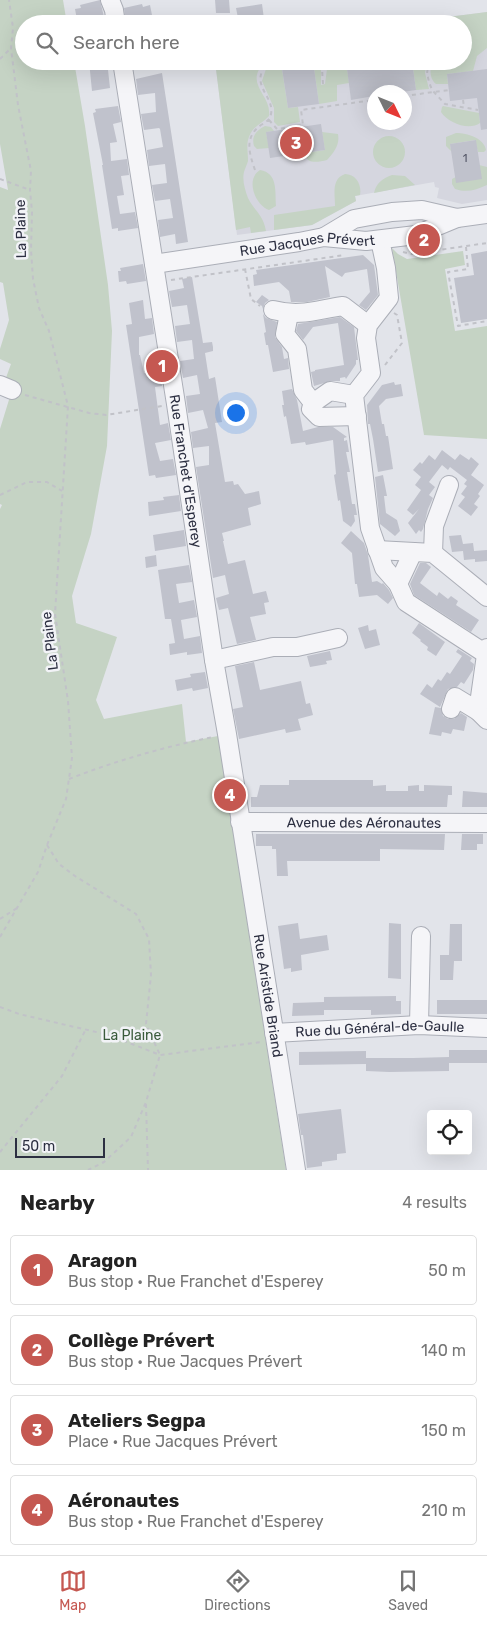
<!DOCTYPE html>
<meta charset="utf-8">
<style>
:root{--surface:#fff;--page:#f6f6f6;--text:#222;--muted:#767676;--line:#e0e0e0;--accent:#c55851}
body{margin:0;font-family:Rubik,sans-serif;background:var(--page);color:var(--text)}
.controls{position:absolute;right:15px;bottom:15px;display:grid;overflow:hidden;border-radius:5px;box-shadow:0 5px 20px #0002}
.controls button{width:45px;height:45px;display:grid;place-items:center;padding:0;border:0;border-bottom:1px solid var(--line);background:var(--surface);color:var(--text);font:25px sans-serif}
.compass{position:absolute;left:367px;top:85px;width:45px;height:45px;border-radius:50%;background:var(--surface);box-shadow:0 5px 20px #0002;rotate:133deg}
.scale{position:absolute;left:15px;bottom:12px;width:90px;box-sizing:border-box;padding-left:5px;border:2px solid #2c2f41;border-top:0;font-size:14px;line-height:18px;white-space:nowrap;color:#2c2f41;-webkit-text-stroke:4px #f2f3f7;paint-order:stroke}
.you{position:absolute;left:235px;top:412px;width:18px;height:18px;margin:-12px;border:4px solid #fff;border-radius:50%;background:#1a73e8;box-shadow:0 0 0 8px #1a73e833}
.badge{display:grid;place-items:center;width:32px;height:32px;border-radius:50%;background:var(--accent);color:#fff;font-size:16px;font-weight:700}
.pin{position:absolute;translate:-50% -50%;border:2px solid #fff;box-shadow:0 1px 5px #0006}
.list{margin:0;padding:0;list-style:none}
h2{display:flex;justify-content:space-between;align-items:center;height:65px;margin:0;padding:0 20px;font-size:21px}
h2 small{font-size:16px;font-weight:400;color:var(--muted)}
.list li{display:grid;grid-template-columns:32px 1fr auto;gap:15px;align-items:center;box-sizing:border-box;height:70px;margin:0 10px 10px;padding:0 10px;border:1px solid var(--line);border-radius:5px}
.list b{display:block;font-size:19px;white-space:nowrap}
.list p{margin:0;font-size:16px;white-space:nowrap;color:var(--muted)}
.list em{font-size:16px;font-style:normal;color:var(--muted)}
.icon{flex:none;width:28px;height:28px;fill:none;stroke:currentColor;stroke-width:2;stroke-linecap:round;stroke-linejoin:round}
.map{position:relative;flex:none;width:487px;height:1170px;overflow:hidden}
.search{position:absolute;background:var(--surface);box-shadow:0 5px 20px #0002;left:15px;right:15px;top:15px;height:55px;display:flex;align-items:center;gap:12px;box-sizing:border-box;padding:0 18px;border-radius:28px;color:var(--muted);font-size:19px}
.sheet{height:385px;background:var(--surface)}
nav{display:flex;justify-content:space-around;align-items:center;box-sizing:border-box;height:70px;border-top:1px solid var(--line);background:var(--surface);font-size:14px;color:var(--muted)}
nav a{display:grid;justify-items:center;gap:2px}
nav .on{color:var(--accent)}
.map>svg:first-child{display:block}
.built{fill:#d5d6df;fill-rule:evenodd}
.green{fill:#c5d3c4}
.building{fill:#c0c2cc}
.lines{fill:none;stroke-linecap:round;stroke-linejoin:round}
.minor-casing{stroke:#abaeb7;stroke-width:20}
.path{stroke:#c1c2c8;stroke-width:2;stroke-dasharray:4 4;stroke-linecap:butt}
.minor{stroke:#f5f5f8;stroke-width:18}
.labels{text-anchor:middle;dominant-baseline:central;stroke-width:5;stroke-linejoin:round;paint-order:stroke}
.number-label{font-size:11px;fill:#515464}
.street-label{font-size:14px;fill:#2c2f41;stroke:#f2f3f7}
.park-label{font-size:14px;fill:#3a5b3b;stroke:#f2f3f7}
</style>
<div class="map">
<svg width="487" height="1170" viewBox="0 0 487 1170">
<rect width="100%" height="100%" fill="#e2e4ea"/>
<path class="built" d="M487,12V200L462,204L437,198L439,188L435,187L434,182L355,196L356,201L312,225L237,235L215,61H463V24H393ZM374,92H404V122H374Z"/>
<path class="green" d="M0,0H63L67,24H24V61H74L85,126L108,285L112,331L107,446L91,534L72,596L76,623L117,637L96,700L104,719L182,704L186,742L218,736L286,1170H0V509L2,505L0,504V429L12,390L3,386L11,364L0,359V349L9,320L3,283L0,282V187L8,190L0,144Z
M487,12V48L477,56L473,71L447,74L448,84H436C429,78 430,70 432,61H463V24H393Z
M215,61H266C242,84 272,94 269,116C264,122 256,125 252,131C245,142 248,149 248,161C247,165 245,168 244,172C242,180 245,190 248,198C255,212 263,214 266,231L251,233L250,227L236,230Z
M276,61L283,62L281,63L288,108L298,107L300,122L278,126L274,122V108L262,81L266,69Z
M313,61H324L321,67V85L325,84L328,61H346L349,83L337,85V101L319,104Z
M412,61H427L425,73L429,89L416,90Z
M443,106L479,113L480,123C469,131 448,123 441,112L442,107Z
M265,126L271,127L274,131L266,132L269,148L257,149L254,146C251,136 257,130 265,126Z
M322,132L338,134C340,145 334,152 327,160C318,162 307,165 304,153L325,150Z
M456,133C467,133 484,138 486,150L484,152H478L475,140L450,144L451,151L446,146V137Z
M373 152a16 16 0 1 1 32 0a16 16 0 1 1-32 0Z
M479,165L487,167V185C476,190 467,193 455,189L452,184V179Z
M260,170C278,173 275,191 276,206L269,210C255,205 245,179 260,170Z
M345,174C356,174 362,185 360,195L355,196L356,201L312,225L274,230V215L335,206C335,194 331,179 345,174Z
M392,175L405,176L415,185L374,193C376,183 383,178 392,175Z
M392,248L398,254L407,259L463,251L465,265L445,269L455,331L487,326V439L424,435Z"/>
<path class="building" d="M100,0L104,17L84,21V19L77,20L75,9L81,8L80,5Z
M215,0H229L230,13H216Z
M142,4L143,7L150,5L153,20L126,24L124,8Z
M262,4L264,19L239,23L236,8Z
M89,61H112L113,69L108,70L110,88L92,91Z
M290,61H313L319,104L288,108L281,62Z
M346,61H412L416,90L402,92H374V96L351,100Z
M487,69V129L481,130L477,98L450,101L447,74Z
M162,73L188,242L176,244L175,234L160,237L158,220L173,218L170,199L155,201L152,185L167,183L165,164L149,166L147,150L163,147L160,129L159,128L144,130L141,114L156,112L155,93L138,95L136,79Z
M118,106L121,122L113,124L117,142L110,143L111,161L127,159L129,175L121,176L124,195L117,196L120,214L135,212L138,228L118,231V228L112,229L102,165H103L93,113L96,112L95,109Z
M321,124L325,150L270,158L266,132Z
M476,140L482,179L456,183L450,144Z
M487,251V319L461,323L454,278L474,275L471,254Z
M363,255L374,265L378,295L366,310L359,305L370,292L367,269L345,273L342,277L325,266L330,297L307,302H291L289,291L279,282L254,286L253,275L257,274L256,270Z
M143,264L146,281L127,284L126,281L119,282L118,271H121L120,268Z
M192,277L203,343L212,342L213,347V351L205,353L209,379L215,377L222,422L215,423L225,482L233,481L234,485L238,484L245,494L259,491L261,504L248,508L251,525L222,533L224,541H223L228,564L245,560L253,594L266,591L269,602L264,603L266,614L250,617L256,640L237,644L228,608L219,610L216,598L229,594L225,575L213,578L196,467L209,465V446L193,448L191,432L208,428L203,410L188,413L186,396L200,394L197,375L183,378L180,361L194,359L192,340L177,342L175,326L190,324L187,305L172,307L169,291L184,288L182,279Z
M262,295L269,300L265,303L263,309L262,306L256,302Z
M143,300L145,319L152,318L154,334L139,337V355H140L144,373L160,370L162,386L155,387L160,425L168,423L171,440L155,443L160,461L173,459L176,475L156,478L155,475L149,476L126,325L132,324L129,303Z
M263,314L266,318L277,322L275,337L282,347L284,359L288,358L289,369L273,372L268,345H266L264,333L266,332Z
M340,317L354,327L358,360H356V364L346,379L345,377L340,378V381H331L314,386L311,372L315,371V370L344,365L338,323L313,327L303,340L296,331L298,324Z
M394,382L395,385L401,384L403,396L386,399L379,406L382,424H384L386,436H388L393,469L378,472L373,439L370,424H368L367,405L382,385Z
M292,389L297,400L303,431L318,427H333L347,437L344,438V441L347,440L349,452H346L350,472H347L352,504H355L357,515H354L355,521L351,527L343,521L340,500L338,501L334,475L336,474L333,440L306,445L305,442L291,444L286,416L284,417L282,405H284L282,391Z
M442,450L455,460L460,454L469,460L471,457L479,464L471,475L484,485L478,494L480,496L474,504L478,507L471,516L458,506L465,497L461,494L467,486L464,484L467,480L450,467L448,470L442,465L429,482L435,487L429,495L433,498L428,509L423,529L421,532L419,530L416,534L408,523L419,509L413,515L407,510L421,490L415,485L421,477L413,470L420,462L422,464L429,455L435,460Z
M383,475L387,496H384L386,513L397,520L400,531L395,536L380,524L375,477Z
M179,495L181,511L149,516L148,502L164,500L163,497Z
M184,530L186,546L155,551L153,535Z
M351,531L364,543L368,555L372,582L377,581L382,584L383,583L389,590L393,598L388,604L377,595L359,597L357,584H355L352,553L341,543Z
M461,535L463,544L473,543L475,558L474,551L487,550V561L475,562V559L464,560L463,551L452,552L449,536Z
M156,555L157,566L146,568L145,557Z
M420,563H426L431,567L420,583L437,596L439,592L448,599L451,596L458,601L456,605L479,620L471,632L414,595L410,584Z
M189,565L192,582L176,584L179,603L194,600L197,617L181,620L184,639L200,636L202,653L187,655V652L170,655L169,644L175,643L171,619H165L158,570Z
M419,623L445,642L436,656L427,650L428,647L420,641L421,640L412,633Z
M368,625L369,631L376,629L380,645L365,649L358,628Z
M458,649L472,658L470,661L474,664L473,670L464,684L461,682L457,687L448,689L440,707L420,694L427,684L432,688L438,679L441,681L447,672L450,674L462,656L456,652Z
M330,651L332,660L326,661L327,664L310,667L307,656Z
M254,662L260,690L301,681L306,704L310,703L313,715L298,719L301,730L286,733L285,729L239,739L233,709L243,707L235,666Z
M205,672L208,688L193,691L192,688L177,691L175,680L191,677L190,674Z
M435,707L441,708L443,716L448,719H454L461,713L467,717L464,731L453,729L451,734L442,732L441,736L429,734Z
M289,780H373V786L386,785V791H408V786L419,785V791H424V785L452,786V795H448L447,807H251V797H257L260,785H289Z
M463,791L487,793V807H462Z
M256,834H445L444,850L380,849V861H287L288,876H277L276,849H272V846H256Z
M462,834H483V844H477V850H461Z
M298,923L300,939L327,935L329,950L301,955L302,970L291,972V968L284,969L278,926Z
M389,923L401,924V979L388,978Z
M450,924H462V961H454L453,980H440V955H449Z
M396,996V1001H401V1014L371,1015V1010H324V1015L292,1016L293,1003L324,1002V997Z
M437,1000H487V1014H437Z
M449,1050H487V1063H449V1071L389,1072L366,1071V1064L299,1065V1052L366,1051V1058H413L449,1057Z
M341,1109L346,1153L337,1154V1160L322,1162V1166L307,1168L303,1135H301L298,1114Z"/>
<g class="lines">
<g class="minor-casing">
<g id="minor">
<path d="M110,0L114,10L116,24"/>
<path id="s1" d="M122,61L176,404L214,660L227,734L296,1170"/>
<path d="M324,237L354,219L392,212L422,210L457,218"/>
<path d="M380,240L386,268L389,298L368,325L366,338L371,373L354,395L370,528L384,568L398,584L406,602L486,654"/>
<path id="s2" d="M154,264L299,242L324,237L366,241L416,235L457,218L487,214"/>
<path d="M273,310C300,317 316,310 343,306L368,325"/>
<path d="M289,314L285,334L297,349L303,390L313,403"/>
<path d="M0,385L12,390"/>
<path d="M354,395L330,391L313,403L311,409L319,417L357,416"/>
<path d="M377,550L433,553L487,597"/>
<path d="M433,553L434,526L449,485"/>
<path d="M398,584L413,552"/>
<path d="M487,648L478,711L487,720"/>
<path d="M214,660L273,647H297L338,638"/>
<path d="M451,709L455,697L478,711"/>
<path id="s3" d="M240,822L487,823"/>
<path d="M419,1025L421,936"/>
<path id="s4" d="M274,1033L419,1025L487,1028"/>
</g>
</g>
<path class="path" d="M0,59L11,48
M429,61L427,73L429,82L432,90L445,104L478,110
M323,84L322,69L326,61
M404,96L449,90
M463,100L464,107
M269,120L277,129L303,125L301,110L374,100
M255,170C249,153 244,137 261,125C266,122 270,120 271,114C275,95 246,84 270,61
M0,179L30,190
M466,247L468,269L448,272L458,326L487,321
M403,252L411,254L487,243
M245,269L251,299L260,306
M171,280L345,255
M385,365L402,343L397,315L394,313
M25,395L89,413L106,415L162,406
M0,495L27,482H47L62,491
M69,779C115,761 164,747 213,737
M47,845L59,864L75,876L136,914L149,939L151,975L146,1024L160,1055L146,1102L131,1137L104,1162L88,1170
M0,919L17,908
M0,937L38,872L47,845L66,799L72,758L68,701L55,614L68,406L49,331L39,308L33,279L31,250L32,212L30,190L31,171L18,105L11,48L13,28L9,0
M0,1007L19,1014L109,1035L160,1055L261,1042
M146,1104L148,1170
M0,1152L62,1076L86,1029"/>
<use href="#minor" class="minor"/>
</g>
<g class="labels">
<g class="number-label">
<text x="465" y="158">1</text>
</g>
<g class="street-label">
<text transform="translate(21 229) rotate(-91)">La Plaine</text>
<text stroke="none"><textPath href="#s2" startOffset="155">Rue Jacques Prévert</textPath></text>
<text stroke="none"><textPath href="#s1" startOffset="415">Rue Franchet d'Esperey</textPath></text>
<text transform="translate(50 641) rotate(-97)">La Plaine</text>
<text stroke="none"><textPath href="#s3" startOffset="124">Avenue des Aéronautes</textPath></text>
<text stroke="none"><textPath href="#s1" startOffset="946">Rue Aristide Briand</textPath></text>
<text stroke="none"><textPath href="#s4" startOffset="106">Rue du Général-de-Gaulle</textPath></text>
</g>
<g class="park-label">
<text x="132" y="1035">La Plaine</text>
</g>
</g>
</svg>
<div class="controls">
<button><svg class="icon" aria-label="locate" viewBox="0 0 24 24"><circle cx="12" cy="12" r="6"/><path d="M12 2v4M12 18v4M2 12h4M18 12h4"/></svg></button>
</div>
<svg class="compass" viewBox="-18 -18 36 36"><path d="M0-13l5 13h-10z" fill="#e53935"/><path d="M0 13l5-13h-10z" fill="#767676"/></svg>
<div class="scale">50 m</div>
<div class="you"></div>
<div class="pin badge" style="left:162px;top:366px">1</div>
<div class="pin badge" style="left:424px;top:240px">2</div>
<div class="pin badge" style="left:296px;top:143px">3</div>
<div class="pin badge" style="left:230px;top:795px">4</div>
<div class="search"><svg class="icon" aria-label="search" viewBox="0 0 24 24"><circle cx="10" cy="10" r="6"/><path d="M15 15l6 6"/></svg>Search here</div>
</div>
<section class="sheet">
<h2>Nearby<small>4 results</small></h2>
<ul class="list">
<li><span class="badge">1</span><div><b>Aragon</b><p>Bus stop · Rue Franchet d'Esperey</p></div><em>50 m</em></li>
<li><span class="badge">2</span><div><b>Collège Prévert</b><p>Bus stop · Rue Jacques Prévert</p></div><em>140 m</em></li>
<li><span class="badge">3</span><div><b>Ateliers Segpa</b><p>Place · Rue Jacques Prévert</p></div><em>150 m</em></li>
<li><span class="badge">4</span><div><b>Aéronautes</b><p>Bus stop · Rue Franchet d'Esperey</p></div><em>210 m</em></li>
</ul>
</section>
<nav>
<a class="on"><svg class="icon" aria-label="map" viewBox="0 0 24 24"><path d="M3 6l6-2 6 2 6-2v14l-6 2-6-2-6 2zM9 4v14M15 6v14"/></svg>Map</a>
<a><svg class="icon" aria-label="directions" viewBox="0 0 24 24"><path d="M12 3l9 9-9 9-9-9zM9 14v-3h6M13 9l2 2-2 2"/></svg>Directions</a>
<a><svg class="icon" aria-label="saved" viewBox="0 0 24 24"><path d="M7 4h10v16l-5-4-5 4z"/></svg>Saved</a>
</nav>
